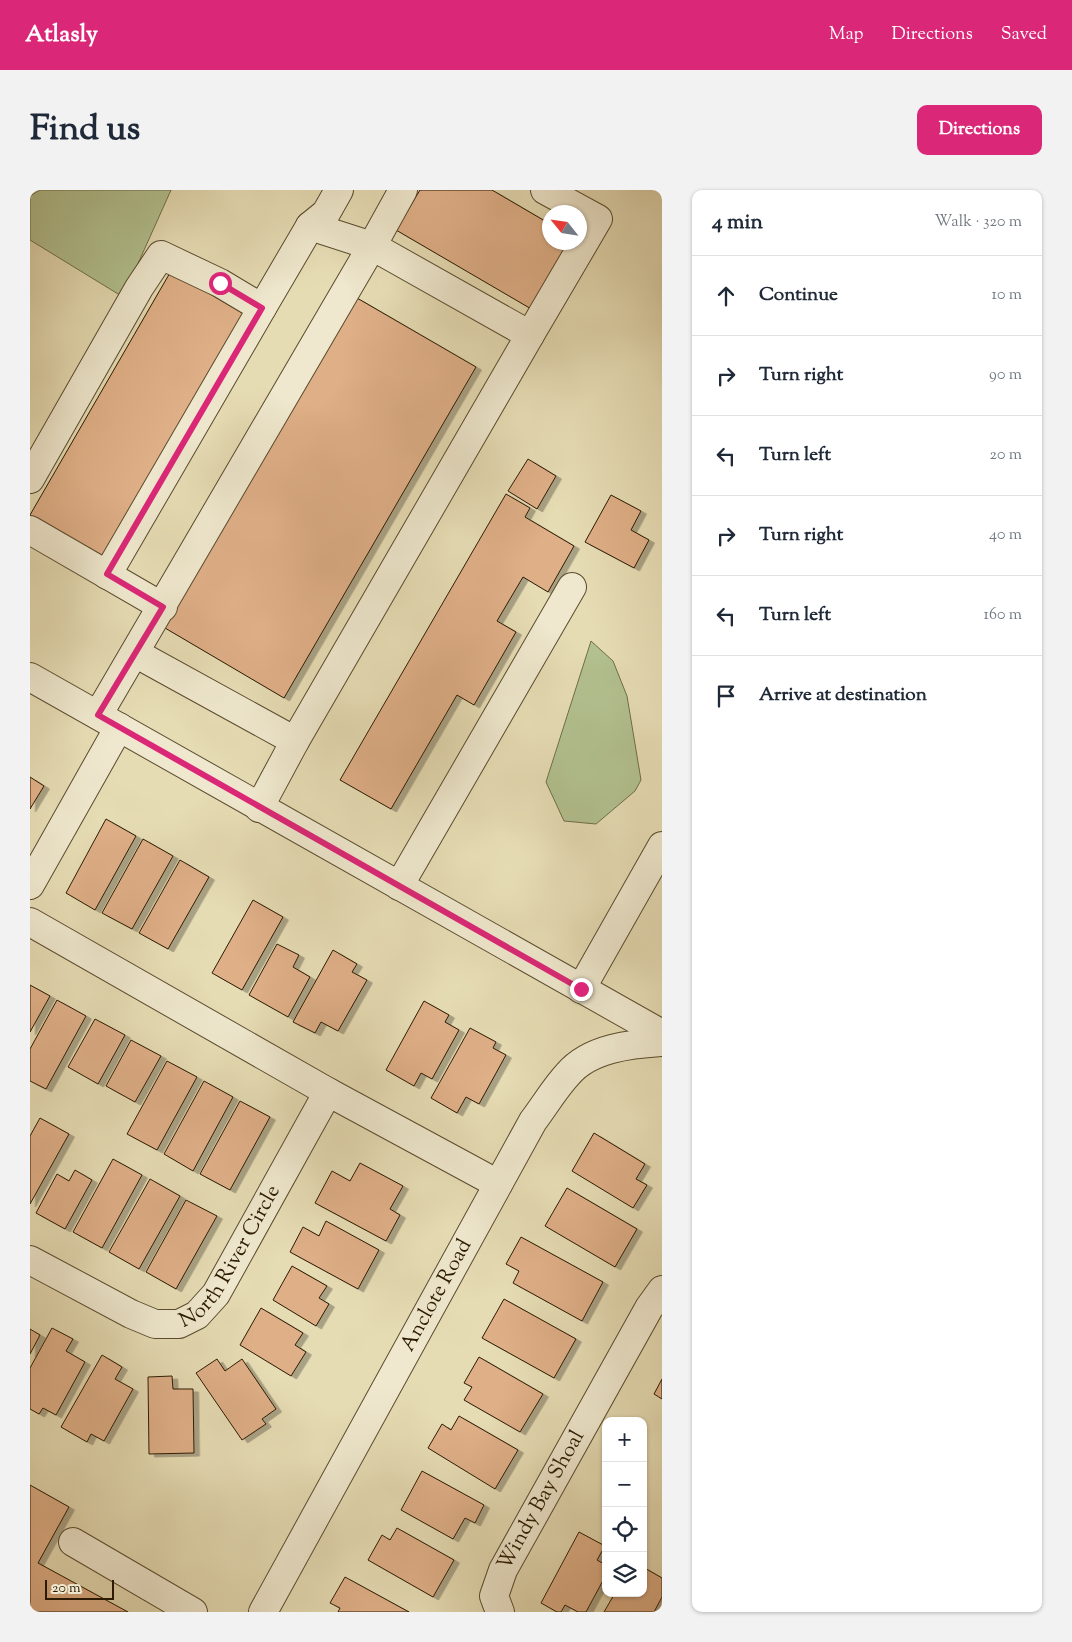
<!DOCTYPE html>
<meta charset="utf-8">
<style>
:root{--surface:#fff;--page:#f2f2f3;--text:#1f2937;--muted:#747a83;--line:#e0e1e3;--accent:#db2777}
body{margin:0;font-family:"Sorts Mill Goudy",serif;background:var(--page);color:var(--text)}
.controls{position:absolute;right:15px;bottom:15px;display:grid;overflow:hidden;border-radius:10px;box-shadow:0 1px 4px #0004}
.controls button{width:45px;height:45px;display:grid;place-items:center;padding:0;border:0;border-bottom:1px solid var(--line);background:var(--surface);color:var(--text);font:25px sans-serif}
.compass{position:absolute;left:512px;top:15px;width:45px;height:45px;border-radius:50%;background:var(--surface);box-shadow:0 1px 4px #0004;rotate:300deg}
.scale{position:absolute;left:15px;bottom:12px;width:69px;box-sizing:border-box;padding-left:5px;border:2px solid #2c1b02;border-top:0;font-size:14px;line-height:18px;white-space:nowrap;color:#2c1b02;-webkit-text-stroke:4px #efe8ce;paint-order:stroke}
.stop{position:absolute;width:15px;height:15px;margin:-11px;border:4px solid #db2777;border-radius:50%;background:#fff}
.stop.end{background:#db2777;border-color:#fff;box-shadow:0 1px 5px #0008}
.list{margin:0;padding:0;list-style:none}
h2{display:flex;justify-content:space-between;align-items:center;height:65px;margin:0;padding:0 20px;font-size:21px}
h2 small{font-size:16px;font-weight:400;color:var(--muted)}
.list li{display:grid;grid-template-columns:32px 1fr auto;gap:15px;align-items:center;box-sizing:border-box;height:80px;padding:0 20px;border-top:1px solid var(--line)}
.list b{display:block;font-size:19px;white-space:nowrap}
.list em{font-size:16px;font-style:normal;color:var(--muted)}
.icon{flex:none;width:28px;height:28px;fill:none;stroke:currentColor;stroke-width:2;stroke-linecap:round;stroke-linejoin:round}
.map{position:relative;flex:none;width:632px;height:1422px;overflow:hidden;border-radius:10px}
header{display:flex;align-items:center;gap:30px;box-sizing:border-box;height:70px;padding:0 25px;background:var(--accent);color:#fff}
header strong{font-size:24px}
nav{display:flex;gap:28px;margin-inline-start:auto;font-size:18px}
.intro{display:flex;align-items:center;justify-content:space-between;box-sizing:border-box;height:120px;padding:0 30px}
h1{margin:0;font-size:35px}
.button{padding:12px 22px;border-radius:10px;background:var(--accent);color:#fff;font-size:18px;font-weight:700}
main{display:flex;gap:30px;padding:0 30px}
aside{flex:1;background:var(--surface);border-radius:10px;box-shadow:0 1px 4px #0004}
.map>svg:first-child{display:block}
.green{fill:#b2c18f;stroke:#6f6e48}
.building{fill:#dfaf87;stroke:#2c1b02;filter:url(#shadow)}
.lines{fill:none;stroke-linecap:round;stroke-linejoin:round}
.minor-casing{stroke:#5a4b2e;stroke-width:30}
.minor{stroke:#efe8ce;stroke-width:28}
.route{stroke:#db2777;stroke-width:6}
.labels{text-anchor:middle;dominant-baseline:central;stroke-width:4.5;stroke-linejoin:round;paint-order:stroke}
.street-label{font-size:21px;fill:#2c1b02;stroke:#efe8ce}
</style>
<header>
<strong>Atlasly</strong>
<nav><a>Map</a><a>Directions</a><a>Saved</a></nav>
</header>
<div class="intro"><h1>Find us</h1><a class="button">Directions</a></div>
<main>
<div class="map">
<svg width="632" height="1422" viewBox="0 0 632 1422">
<defs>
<filter id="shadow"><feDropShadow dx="5.5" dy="3" stdDeviation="0" flood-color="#0004"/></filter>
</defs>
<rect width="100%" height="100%" fill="#e6dcb4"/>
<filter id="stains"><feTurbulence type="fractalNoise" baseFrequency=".004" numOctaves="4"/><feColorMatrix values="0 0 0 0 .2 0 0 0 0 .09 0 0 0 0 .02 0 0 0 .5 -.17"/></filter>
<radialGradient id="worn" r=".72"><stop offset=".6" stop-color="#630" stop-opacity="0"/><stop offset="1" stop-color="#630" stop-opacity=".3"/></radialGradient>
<path class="green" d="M10,0H141L93,107L0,50V6Z
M561,451L583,471L597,506L611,590L605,601L566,634L534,631L516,592Z"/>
<path class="building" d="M390,0H462L520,34V52H543L503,120L366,40Z
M141,81L214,124L71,371L0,329V325Z
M327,108L446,177L254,508L135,438Z
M498,269L526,286L507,319L478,301Z
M476,304L500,318L495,327L544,356L518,402L493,387L467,431L486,442L444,515L427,505L361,619L310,590Z
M581,305L611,321L601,340L619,350L604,378L555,352Z
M0,587L14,596L0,619Z
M76,629L106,646L65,720L36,703Z
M113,649L143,666L102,739L72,723Z
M150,670L179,687L138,759L109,743Z
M223,710L253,727L212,800L182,783Z
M247,754L269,765L263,777L280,787L258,827L219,805Z
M303,760L327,774L322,782L337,790L308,841L291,832L285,843L263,832Z
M0,795L20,806L0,842Z
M27,810L56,826L16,899L0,891V859Z
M394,811L419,825L415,832L429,840L402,889L391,883L384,896L356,880Z
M65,829L95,845L68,894L38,877Z
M440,838L466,852L463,858L476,865L449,914L436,907L427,923L401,908Z
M101,850L131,866L105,912L76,896Z
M137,871L167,887L127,960L97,944Z
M174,891L203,907L163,981L134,964Z
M210,911L240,927L200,1000L170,984Z
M10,928L39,944L0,1014V946Z
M564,943L615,974L606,989L617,995L603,1018L542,981Z
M83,969L112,985L72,1058L43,1042Z
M330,973L373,996L360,1019L370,1025L356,1051L285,1013L302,981L320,991Z
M45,980L62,990L35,1039L6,1023L27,984L39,991Z
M120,989L150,1006L109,1079L79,1062Z
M537,998L607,1039L585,1077L515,1036Z
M156,1010L187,1026L146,1099L116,1082Z
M296,1031L349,1060L328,1099L260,1062L273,1037L289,1046Z
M491,1047L573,1092L552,1131L483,1093L489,1081L476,1074Z
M262,1076L297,1096L289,1108L299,1114L286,1136L243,1110Z
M474,1109L546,1149L524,1188L452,1148Z
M231,1118L273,1143L265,1155L276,1162L261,1186L210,1155Z
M22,1138L43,1149L36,1161L55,1172L26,1225L13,1218L9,1224L0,1219V1178Z
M0,1139L10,1145L0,1164Z
M72,1165L92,1177L85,1189L103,1199L74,1251L61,1244L57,1252L31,1237Z
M449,1167L513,1204L490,1242L434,1210L442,1197L434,1193Z
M187,1169L195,1181L212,1169L246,1219L232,1229L236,1234L212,1250L166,1183Z
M142,1186L143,1199H163L164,1263L119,1264L118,1187Z
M632,1189V1209L624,1204Z
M429,1226L488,1260L465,1299L398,1258L412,1234L421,1240Z
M392,1281L454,1315L445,1333L435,1328L423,1349L371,1320Z
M0,1295L39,1317L8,1373L98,1422H0Z
M367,1338L424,1370L403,1407L338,1370L352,1345L360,1350Z
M549,1342L575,1356L567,1370L576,1375V1385L556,1422H548L535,1415L531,1422H527L511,1413Z
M613,1377L632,1388V1407L624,1422H574L585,1403H613Z
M315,1387L379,1422H308L310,1418L300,1413Z"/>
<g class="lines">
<g class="minor-casing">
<g id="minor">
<path d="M280,36L296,23L309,0"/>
<path d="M232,118L280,36L342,56L373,0"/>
<path d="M500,145L568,29L515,0"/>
<path d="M0,289L109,98L131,65L190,93L232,118L77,385"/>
<path d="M0,340L133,417"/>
<path d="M105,463L265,551"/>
<path d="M0,487L632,844"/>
<path d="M68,525L342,56L500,145L265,551L229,618"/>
<path d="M0,695L89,537"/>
<path d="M369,696L542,397"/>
<path d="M0,732L298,902"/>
<path d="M551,799L632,656"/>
<path id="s1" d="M0,1070L101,1124L125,1134H149L167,1125L186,1104L298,902L468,994"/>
<path d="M43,1352L163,1422"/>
<path id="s2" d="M233,1422L503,931C515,915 525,898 538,884C560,858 601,854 632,852"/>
<path id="s3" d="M470,1422L464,1406L473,1380L619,1118L632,1100"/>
</g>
</g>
<use href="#minor" class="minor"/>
</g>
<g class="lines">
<path class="route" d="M190,93L232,118L77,384L133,417L68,525L551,799"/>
</g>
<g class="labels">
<g class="street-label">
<text stroke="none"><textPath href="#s1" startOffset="251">North River Circle</textPath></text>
<text stroke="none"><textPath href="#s2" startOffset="361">Anclote Road</textPath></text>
<text stroke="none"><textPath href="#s3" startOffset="124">Windy Bay Shoal</textPath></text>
</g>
</g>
<rect width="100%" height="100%" filter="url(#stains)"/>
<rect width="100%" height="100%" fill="url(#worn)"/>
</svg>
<div class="controls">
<button>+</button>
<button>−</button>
<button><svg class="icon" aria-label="locate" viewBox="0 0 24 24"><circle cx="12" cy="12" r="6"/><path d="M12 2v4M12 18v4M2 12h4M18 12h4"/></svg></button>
<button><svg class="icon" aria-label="layers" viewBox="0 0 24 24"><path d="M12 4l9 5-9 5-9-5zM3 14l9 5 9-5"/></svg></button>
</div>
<svg class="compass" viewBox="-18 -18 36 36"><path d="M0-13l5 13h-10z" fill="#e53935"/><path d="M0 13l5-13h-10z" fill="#747a83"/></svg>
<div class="scale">20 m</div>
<div class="stop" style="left:190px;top:93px"></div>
<div class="stop end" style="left:551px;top:799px"></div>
</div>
<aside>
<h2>4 min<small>Walk · 320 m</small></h2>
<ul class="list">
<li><svg class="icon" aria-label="ahead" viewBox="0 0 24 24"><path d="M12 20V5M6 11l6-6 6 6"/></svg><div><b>Continue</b></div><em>10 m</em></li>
<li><svg class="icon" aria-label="right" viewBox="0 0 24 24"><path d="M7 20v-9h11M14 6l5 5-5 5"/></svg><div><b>Turn right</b></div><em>90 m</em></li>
<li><svg class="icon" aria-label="left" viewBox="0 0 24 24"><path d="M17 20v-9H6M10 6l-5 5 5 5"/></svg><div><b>Turn left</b></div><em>20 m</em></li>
<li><svg class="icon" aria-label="right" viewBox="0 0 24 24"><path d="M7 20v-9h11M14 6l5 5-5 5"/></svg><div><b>Turn right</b></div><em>40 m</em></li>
<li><svg class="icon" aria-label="left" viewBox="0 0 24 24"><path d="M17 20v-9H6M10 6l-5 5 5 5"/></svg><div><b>Turn left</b></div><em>160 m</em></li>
<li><svg class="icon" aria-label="arrive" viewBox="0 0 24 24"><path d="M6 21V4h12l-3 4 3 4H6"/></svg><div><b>Arrive at destination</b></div></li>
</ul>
</aside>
</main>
